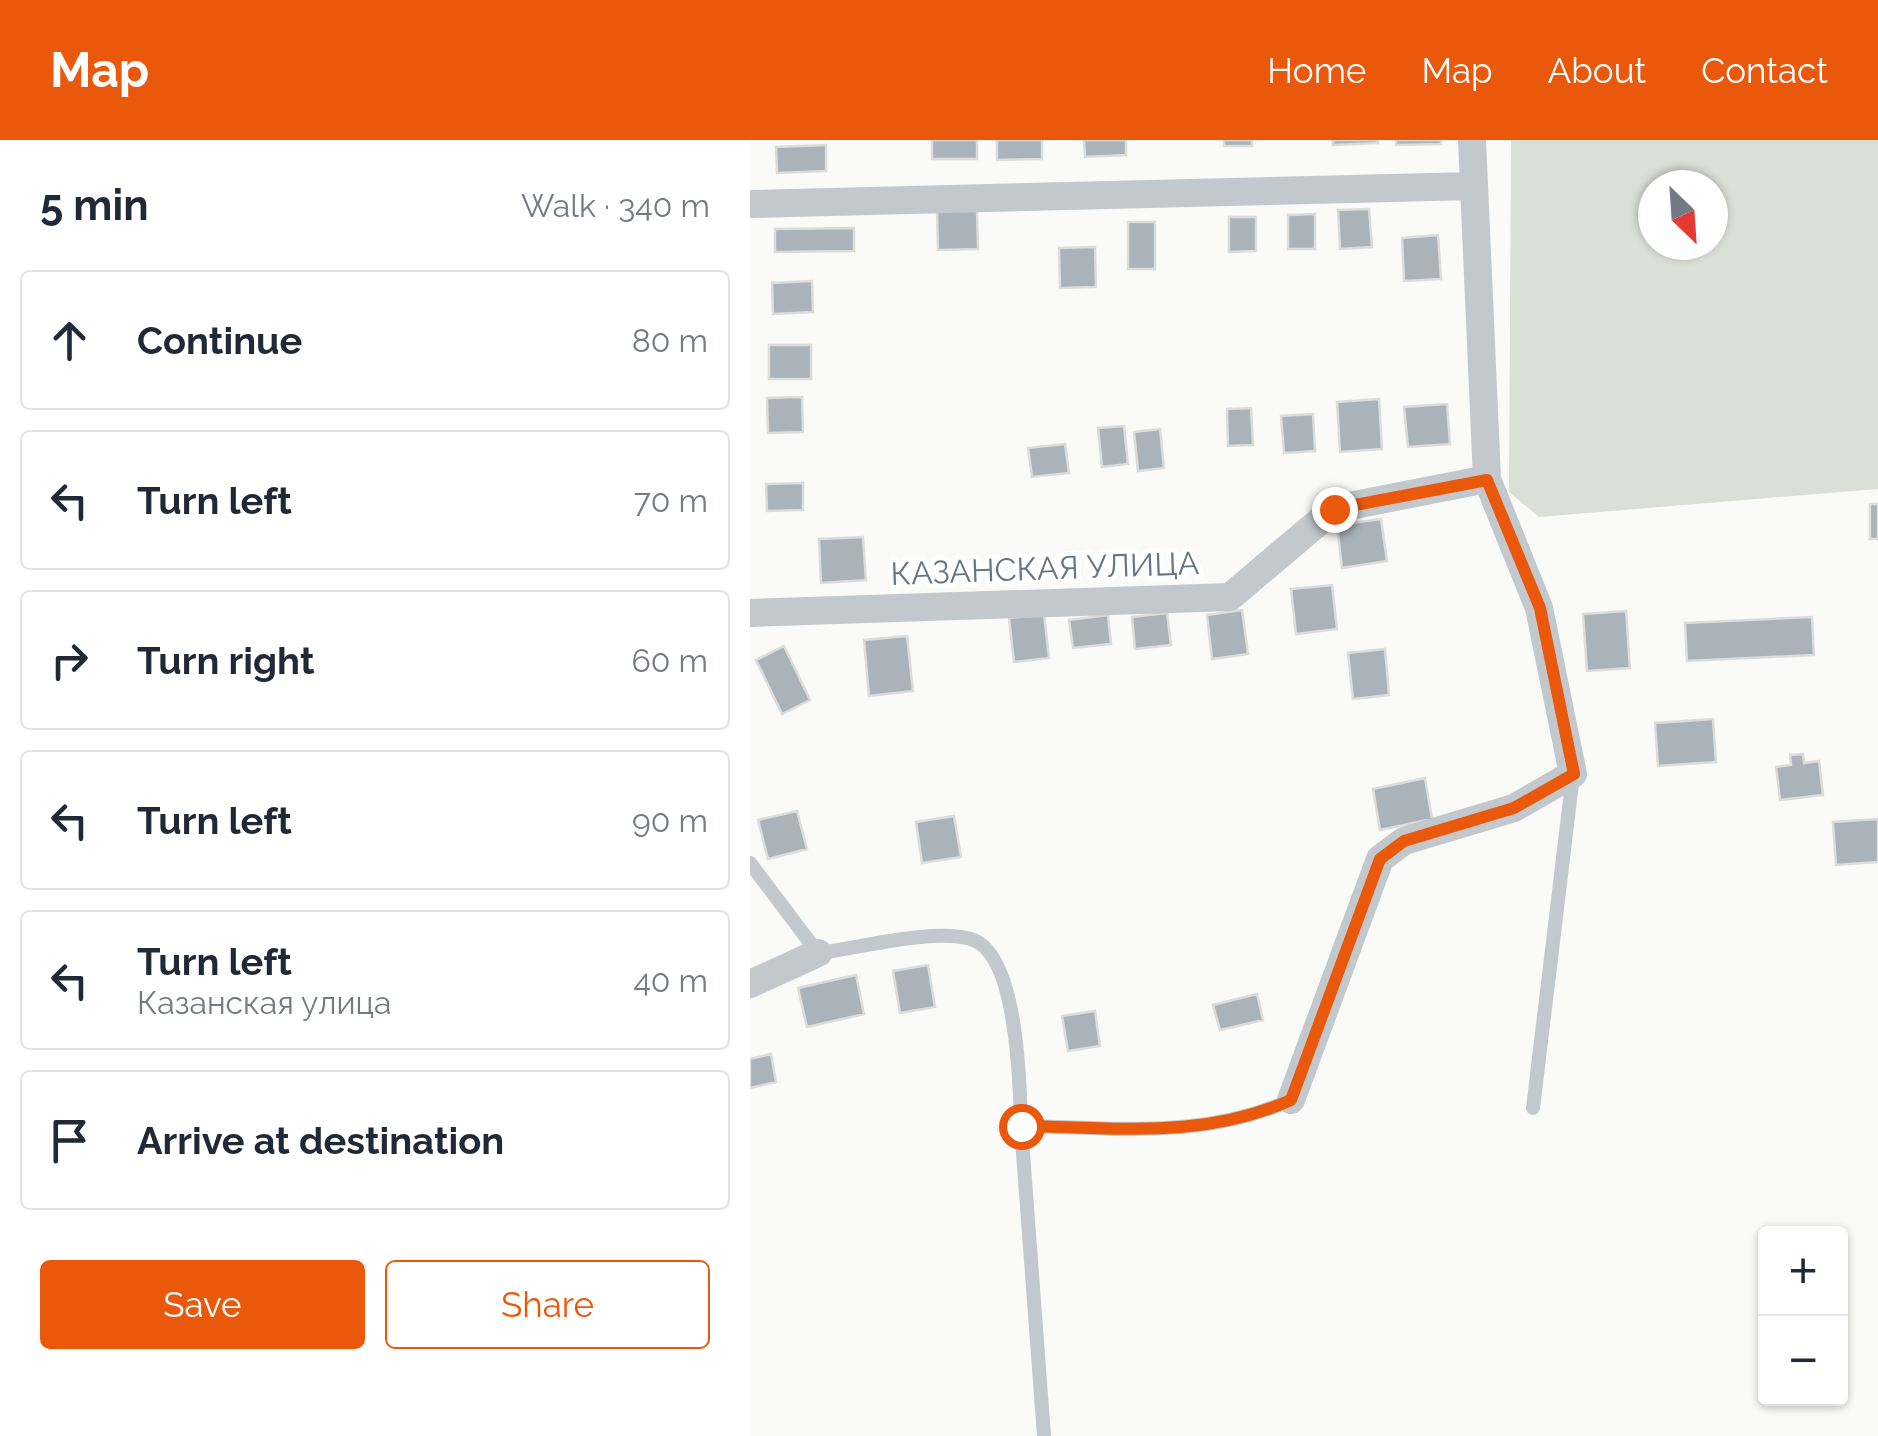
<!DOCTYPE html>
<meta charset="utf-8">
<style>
:root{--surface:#fff;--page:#f6f6f7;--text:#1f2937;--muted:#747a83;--line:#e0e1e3;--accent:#ea580c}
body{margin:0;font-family:Raleway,sans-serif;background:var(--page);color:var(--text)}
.controls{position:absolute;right:30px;bottom:30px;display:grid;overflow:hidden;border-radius:10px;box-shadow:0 2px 8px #0004}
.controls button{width:90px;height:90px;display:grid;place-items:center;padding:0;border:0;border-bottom:2px solid var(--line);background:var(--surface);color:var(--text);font:50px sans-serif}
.compass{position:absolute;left:888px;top:30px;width:90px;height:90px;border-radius:50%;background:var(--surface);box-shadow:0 2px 8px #0004;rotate:155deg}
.stop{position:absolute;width:30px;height:30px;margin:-22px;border:8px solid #ea580c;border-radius:50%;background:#fff}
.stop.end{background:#ea580c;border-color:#fff;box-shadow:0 2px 10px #0008}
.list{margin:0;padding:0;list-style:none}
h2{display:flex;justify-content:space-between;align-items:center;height:130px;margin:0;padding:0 40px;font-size:42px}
h2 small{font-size:32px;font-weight:400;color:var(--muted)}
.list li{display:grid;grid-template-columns:65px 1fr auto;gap:30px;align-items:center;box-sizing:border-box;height:140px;margin:0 20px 20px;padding:0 20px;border:2px solid var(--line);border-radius:10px}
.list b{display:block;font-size:38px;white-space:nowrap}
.list p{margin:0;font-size:32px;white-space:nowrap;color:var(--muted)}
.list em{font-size:32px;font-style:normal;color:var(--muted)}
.actions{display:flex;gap:20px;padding:30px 40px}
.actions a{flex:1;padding:22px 0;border:2px solid var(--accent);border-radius:10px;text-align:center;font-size:35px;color:var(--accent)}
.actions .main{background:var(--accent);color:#fff}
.icon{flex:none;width:55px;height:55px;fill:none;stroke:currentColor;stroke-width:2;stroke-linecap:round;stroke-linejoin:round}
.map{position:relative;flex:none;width:1128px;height:1296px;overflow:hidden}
header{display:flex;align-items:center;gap:60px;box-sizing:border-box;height:140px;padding:0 50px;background:var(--accent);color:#fff}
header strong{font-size:48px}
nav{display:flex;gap:55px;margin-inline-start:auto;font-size:35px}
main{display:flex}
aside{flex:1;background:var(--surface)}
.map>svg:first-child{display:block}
.green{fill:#dadfd7;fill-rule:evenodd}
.building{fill:#aab3b9;stroke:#dcdcda;stroke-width:2.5}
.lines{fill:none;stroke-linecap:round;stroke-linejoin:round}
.service{stroke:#c3c8cc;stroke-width:14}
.minor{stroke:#c3c8cc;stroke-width:28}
.route{stroke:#ea580c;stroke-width:12}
.labels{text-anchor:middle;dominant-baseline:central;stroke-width:10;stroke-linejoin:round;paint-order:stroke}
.street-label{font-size:32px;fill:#657683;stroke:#fff}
</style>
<header>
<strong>Map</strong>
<nav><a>Home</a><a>Map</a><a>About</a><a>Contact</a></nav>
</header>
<main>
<aside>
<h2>5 min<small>Walk · 340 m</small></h2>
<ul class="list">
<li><svg class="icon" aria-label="ahead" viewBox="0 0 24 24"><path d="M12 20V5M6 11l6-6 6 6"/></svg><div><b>Continue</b></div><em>80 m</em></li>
<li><svg class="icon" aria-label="left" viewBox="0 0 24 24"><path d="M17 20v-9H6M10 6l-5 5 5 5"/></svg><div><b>Turn left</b></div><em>70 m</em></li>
<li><svg class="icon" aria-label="right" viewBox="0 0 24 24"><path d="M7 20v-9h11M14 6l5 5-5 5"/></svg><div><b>Turn right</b></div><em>60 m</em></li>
<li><svg class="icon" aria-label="left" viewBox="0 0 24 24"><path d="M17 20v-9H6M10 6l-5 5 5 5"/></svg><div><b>Turn left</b></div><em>90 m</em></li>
<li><svg class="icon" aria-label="left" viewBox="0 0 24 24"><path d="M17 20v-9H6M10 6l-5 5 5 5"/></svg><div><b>Turn left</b><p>Казанская улица</p></div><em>40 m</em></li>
<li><svg class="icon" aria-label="arrive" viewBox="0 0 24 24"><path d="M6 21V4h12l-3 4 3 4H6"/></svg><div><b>Arrive at destination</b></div></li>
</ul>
<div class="actions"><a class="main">Save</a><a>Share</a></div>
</aside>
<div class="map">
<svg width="1128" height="1296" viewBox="0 0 1128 1296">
<rect width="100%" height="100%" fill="#fafaf8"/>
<path class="green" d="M761,0H1128V349L789,377L759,352ZM903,45H963V105H903Z"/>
<path class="building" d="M182,0H227V19H182Z
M247,0H292V19L247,20Z
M334,0H376V15L335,17Z
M474,0H502V6H474Z
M583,0H627L628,3L583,5Z
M646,0H691V4L646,5Z
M76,5V31L27,33L26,7Z
M619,69L622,107L590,109L588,70Z
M187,70H227L228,109L188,110Z
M565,74V109H538V75Z
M479,77H506V111L479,112Z
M378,82H405V129H378Z
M104,88V111L25,112V89Z
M688,95L691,139L654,141L652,98Z
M345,107L346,147L310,148L309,108Z
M62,141L63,172L23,174L22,143Z
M19,205H61V239H19Z
M52,257L53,292L18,293L17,258Z
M629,259L632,309L590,312L587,262Z
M697,264L700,304L658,307L654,267Z
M501,268L503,305L478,306L477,269Z
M563,274L565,311L534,313L531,276Z
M374,286L378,324L352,327L348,288Z
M410,289L414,328L388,331L384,292Z
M315,304L319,333L282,337L278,308Z
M53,343V370L17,371L16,344Z
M1120,364H1128V399H1120Z
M631,379L637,421L592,428L587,385Z
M113,397L116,440L71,443L69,399Z
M582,445L587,489L546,494L541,449Z
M492,470L498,514L462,519L457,475Z
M876,471L880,528L837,531L833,474Z
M417,473L421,505L385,509L382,477Z
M294,474L299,518L264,522L259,478Z
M358,475L361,504L323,508L319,480Z
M1062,477L1064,515L937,521L935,483Z
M157,496L163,551L119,556L114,500Z
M34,506L60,560L32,574L6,520Z
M635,509L639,555L603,559L598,513Z
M963,579L966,622L908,626L905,583Z
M1053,614L1054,623L1069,621L1073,655L1030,660L1026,627L1041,625L1040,615Z
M675,638L682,679L630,690L623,649Z
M47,671L57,709L18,719L8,680Z
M204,676L211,717L172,723L166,682Z
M1128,679V722L1086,725L1083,682Z
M178,825L185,867L150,873L143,831Z
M106,835L114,874L57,887L48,848Z
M507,854L513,880L470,890L463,865Z
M345,871L350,906L318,911L312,876Z
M21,914L26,942L0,948V919Z"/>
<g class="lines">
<path class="service" d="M0,723L68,813C108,808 184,788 221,799C268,813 270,946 271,986C368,987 450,1000 541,960
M783,968L823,635
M271,986L294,1296"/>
<path class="minor" d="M0,64L722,46
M0,473L480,457L584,369L737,339
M0,844L68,813
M541,960L630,719L654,701L764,668L823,634L789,468L737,339L722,0"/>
</g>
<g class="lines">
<path class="route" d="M271,986C367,987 451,1000 541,960L630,719L654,701L764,668L824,634L790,468L737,340L584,369"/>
</g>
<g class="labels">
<g class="street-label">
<text transform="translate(295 428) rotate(-2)">КАЗАНСКАЯ УЛИЦА</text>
</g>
</g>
</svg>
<div class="controls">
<button>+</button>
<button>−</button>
</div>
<svg class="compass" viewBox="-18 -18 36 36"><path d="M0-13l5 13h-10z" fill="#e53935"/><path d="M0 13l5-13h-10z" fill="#747a83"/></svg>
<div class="stop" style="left:271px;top:986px"></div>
<div class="stop end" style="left:584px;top:369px"></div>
</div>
</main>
